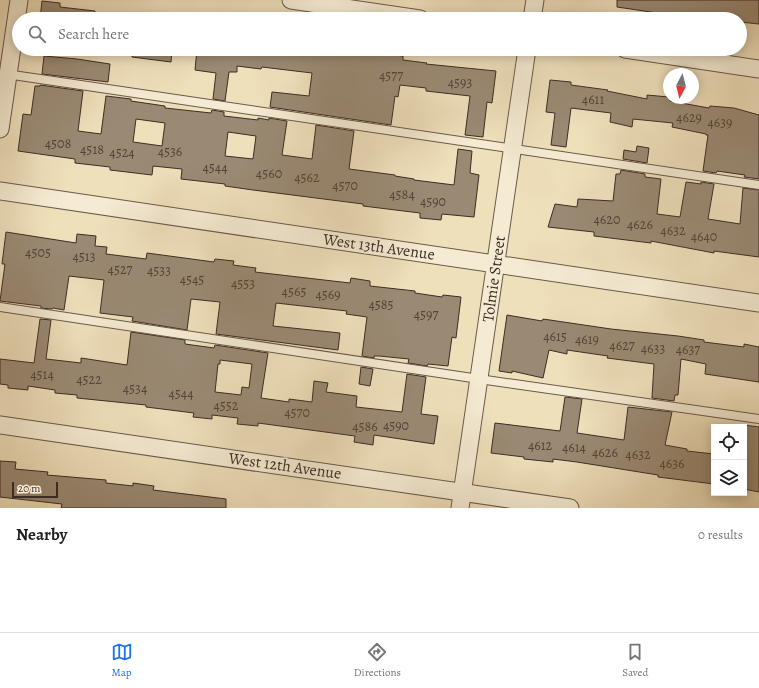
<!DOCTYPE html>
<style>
:root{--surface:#fff;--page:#f2f2f2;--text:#202124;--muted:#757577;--line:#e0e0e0;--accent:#1a73e8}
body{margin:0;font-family:Alegreya,serif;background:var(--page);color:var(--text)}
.controls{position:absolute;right:12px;bottom:12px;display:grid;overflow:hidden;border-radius:0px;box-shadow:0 2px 10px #0003}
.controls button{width:36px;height:36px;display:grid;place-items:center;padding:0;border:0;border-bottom:1px solid var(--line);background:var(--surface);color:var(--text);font:20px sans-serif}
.compass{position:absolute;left:663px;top:68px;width:36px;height:36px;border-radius:50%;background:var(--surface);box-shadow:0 2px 10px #0003;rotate:187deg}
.scale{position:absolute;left:12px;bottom:10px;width:46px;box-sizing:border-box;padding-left:4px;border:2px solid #3d2c25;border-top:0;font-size:11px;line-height:14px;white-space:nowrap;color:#3d2c25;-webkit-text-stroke:3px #f5ebd3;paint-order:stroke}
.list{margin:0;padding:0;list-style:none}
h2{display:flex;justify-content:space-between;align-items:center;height:52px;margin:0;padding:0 16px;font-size:17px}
h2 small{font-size:13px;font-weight:400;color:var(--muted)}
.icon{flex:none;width:22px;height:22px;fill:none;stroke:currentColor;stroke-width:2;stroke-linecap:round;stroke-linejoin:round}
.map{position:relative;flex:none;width:759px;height:508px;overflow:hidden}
.search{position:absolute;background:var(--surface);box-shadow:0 2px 10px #0003;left:12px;right:12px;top:12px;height:44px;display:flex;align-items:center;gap:10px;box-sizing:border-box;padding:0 14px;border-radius:22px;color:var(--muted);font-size:15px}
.sheet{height:124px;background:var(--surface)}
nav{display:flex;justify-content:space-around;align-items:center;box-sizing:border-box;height:56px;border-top:1px solid var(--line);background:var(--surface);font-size:11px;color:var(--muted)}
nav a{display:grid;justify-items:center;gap:2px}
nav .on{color:var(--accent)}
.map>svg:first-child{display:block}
.building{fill:#9a8a74;stroke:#3d2c25;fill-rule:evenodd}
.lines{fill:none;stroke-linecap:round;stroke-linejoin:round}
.service-casing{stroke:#6a594b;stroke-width:10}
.minor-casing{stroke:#6a594b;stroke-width:19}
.service{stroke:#f5ebd3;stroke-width:8}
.minor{stroke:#f5ebd3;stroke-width:17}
.labels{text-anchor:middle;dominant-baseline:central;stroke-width:3.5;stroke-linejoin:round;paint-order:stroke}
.number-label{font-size:14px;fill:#544439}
.street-label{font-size:16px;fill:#3d2c25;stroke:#f5ebd3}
</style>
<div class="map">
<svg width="759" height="508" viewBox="0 0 759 508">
<rect width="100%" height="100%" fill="#efe0bc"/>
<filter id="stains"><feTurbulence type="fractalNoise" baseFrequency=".005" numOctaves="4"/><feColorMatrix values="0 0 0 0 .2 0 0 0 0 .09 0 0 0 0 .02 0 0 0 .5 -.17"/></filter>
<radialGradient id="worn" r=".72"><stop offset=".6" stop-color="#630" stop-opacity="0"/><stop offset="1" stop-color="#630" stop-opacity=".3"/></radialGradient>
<path class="building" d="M617,0H759V24L740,22L741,19L691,18L617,7Z
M42,1L60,3V7L95,11L94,19H40Z
M132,49H172L171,62L132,57Z
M197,49H358V51L403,56V60L427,63L426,64L496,71L492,103L487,102L483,137L465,135L470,96L426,91V88L400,85L398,97L395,96L391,125L270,107L272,92L309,96L312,73L262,67L261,69L237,66V72H229L225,101L213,99L216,73L195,70Z
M44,56L77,59L110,64L108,82L42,74Z
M550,80L571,82V85L608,90L607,91L647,99V95L669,97L671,98L670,101L709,108L710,106L734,108L759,115V179L744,177L745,175L717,171L716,173L703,171L708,135H706V134L672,127L673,123L633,119L632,127L610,122L611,113L571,108L566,147L551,145L555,113L546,112Z
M40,85L83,91L78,131L101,134L106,96L131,99V101L165,106V108L211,113L212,110L224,112V116L258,120V118L269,120V118L287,121L282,155L312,159L316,125L354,131L349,169L395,175V176L414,179V180L454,185L458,149L472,151L470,173L479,175L474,217L442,214L441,220L420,218V213L363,206V204L253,190L225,186V184L181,179L182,169L153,166L152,175L110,170V167L75,163V159L18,151L23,114L31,115L35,86H40ZM136,119L165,123L162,146L133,142ZM228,132L256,136L253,159L225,156Z
M637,146L649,148L647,163L623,159L624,150L636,152Z
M621,170L645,174V177L661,179L657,214L680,217L686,182L701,184V182L714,184L708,219L740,224L743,188L759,190V257L714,251V253L651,241V243L594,236V232L548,227L555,204L577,207L578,199L613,201L616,174H620Z
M6,232L76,243L77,234L96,236L95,246L107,247L106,254L146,259L147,253L214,262L215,259L234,261L233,265L256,268L255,272L350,283L351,278L370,281V286L415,291V293L442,297L443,295L461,297L456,338L452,337L448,366L428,364L427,366L408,363L409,359L379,356H374V358L362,356L367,317L346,314L347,311L276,303L273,326L340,333L338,350L216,334L220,302L191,299L187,330L132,321L133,317L100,313L104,280L69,276L64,310L53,308L52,309L41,308V306L0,301L5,264H2Z
M507,315L542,321L543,319L611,329L678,336L704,340V342L744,347V344L759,347V382L705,374L706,364L681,359L678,395H675L674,401L652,398L654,364L607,358L608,356L567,350V354L549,350L543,378L512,371V373L499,371Z
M40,319L51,320L46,359L81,363V358L127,365L131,332L185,340V344L214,348L215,345L268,353L261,398L289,402V399L312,402L314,381L328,383L326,392L357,396L356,407L402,412L407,374L426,377L421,414L438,416L434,444L374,435L373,445L354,442L355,436L258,423V426L237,424L238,418L212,415V419L193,417L194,413L146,407V405L77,398V395L55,393V390L28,386V390L8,388V385L0,384V359L34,363ZM220,360L252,364L249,388L242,387L241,395L215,392L218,364H220Z
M361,367L373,369L370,386L359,384Z
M565,397L582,399L577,433L624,440L628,407L672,412L665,445L687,449V451L714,454V484L658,477V475L577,462L553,459V462L524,459V457L491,453L495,423L560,431Z
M744,425L759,427V492L744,489Z
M0,461L16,462L15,469L48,472L47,475L106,480V483L133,486V483L154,486L153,490L226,499V508H61L62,504L0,497Z"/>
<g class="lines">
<g class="service-casing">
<path id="service" d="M6,74L759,185
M0,307L479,379L759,419"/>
</g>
<g class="minor-casing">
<path id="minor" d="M291,0L420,19
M532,19L535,0
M625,49L759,69
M0,129L19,0
M0,191L759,303
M0,425L570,508
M460,508L527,49"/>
</g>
<use href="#service" class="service"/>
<use href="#minor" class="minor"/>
</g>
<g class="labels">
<g class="number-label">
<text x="391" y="75">4577</text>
<text x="460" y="82">4593</text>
<text x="593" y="99">4611</text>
<text x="689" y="117">4629</text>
<text x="720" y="122">4639</text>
<text x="58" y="143">4508</text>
<text x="92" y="149">4518</text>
<text x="170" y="151">4536</text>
<text x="122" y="152">4524</text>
<text x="215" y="167">4544</text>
<text x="269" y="173">4560</text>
<text x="307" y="177">4562</text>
<text x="345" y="185">4570</text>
<text x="402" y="194">4584</text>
<text x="433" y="201">4590</text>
<text x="607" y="219">4620</text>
<text x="640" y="224">4626</text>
<text x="673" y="230">4632</text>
<text x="704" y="236">4640</text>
<text x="38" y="252">4505</text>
<text x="84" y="256">4513</text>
<text x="120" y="269">4527</text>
<text x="159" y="270">4533</text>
<text x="192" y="279">4545</text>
<text x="243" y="283">4553</text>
<text x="294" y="291">4565</text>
<text x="328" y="294">4569</text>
<text x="381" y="304">4585</text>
<text x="426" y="314">4597</text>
<text x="555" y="336">4615</text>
<text x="587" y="339">4619</text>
<text x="622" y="345">4627</text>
<text x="653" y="348">4633</text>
<text x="688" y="349">4637</text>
<text x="42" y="374">4514</text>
<text x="89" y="379">4522</text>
<text x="135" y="388">4534</text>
<text x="181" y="393">4544</text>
<text x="226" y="405">4552</text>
<text x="297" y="412">4570</text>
<text x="396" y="425">4590</text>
<text x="365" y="426">4586</text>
<text x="540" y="445">4612</text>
<text x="574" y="447">4614</text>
<text x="605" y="452">4626</text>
<text x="638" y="454">4632</text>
<text x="672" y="463">4636</text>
</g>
<g class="street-label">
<text transform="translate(379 247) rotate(8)">West 13th Avenue</text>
<text transform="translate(494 279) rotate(-82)">Tolmie Street</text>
<text transform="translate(285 466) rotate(8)">West 12th Avenue</text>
</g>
</g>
<rect width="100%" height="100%" filter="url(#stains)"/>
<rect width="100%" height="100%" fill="url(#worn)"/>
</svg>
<div class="controls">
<button><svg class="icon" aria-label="locate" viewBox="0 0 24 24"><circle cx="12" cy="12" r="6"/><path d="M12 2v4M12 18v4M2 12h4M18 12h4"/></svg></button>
<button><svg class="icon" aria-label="layers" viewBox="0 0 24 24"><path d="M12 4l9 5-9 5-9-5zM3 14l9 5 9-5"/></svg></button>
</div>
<svg class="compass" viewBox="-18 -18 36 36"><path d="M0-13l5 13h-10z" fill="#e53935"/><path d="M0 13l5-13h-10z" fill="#757577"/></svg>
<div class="scale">20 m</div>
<div class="search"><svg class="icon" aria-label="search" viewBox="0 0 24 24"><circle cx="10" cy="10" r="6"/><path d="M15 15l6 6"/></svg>Search here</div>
</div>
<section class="sheet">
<h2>Nearby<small>0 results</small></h2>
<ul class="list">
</ul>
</section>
<nav>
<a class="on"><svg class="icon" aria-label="map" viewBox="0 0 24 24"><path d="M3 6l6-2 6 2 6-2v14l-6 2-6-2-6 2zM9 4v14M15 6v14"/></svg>Map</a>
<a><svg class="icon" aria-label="directions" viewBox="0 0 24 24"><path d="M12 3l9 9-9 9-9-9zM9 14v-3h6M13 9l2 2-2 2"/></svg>Directions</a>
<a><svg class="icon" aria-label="saved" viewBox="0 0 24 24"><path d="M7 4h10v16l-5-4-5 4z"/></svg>Saved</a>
</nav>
